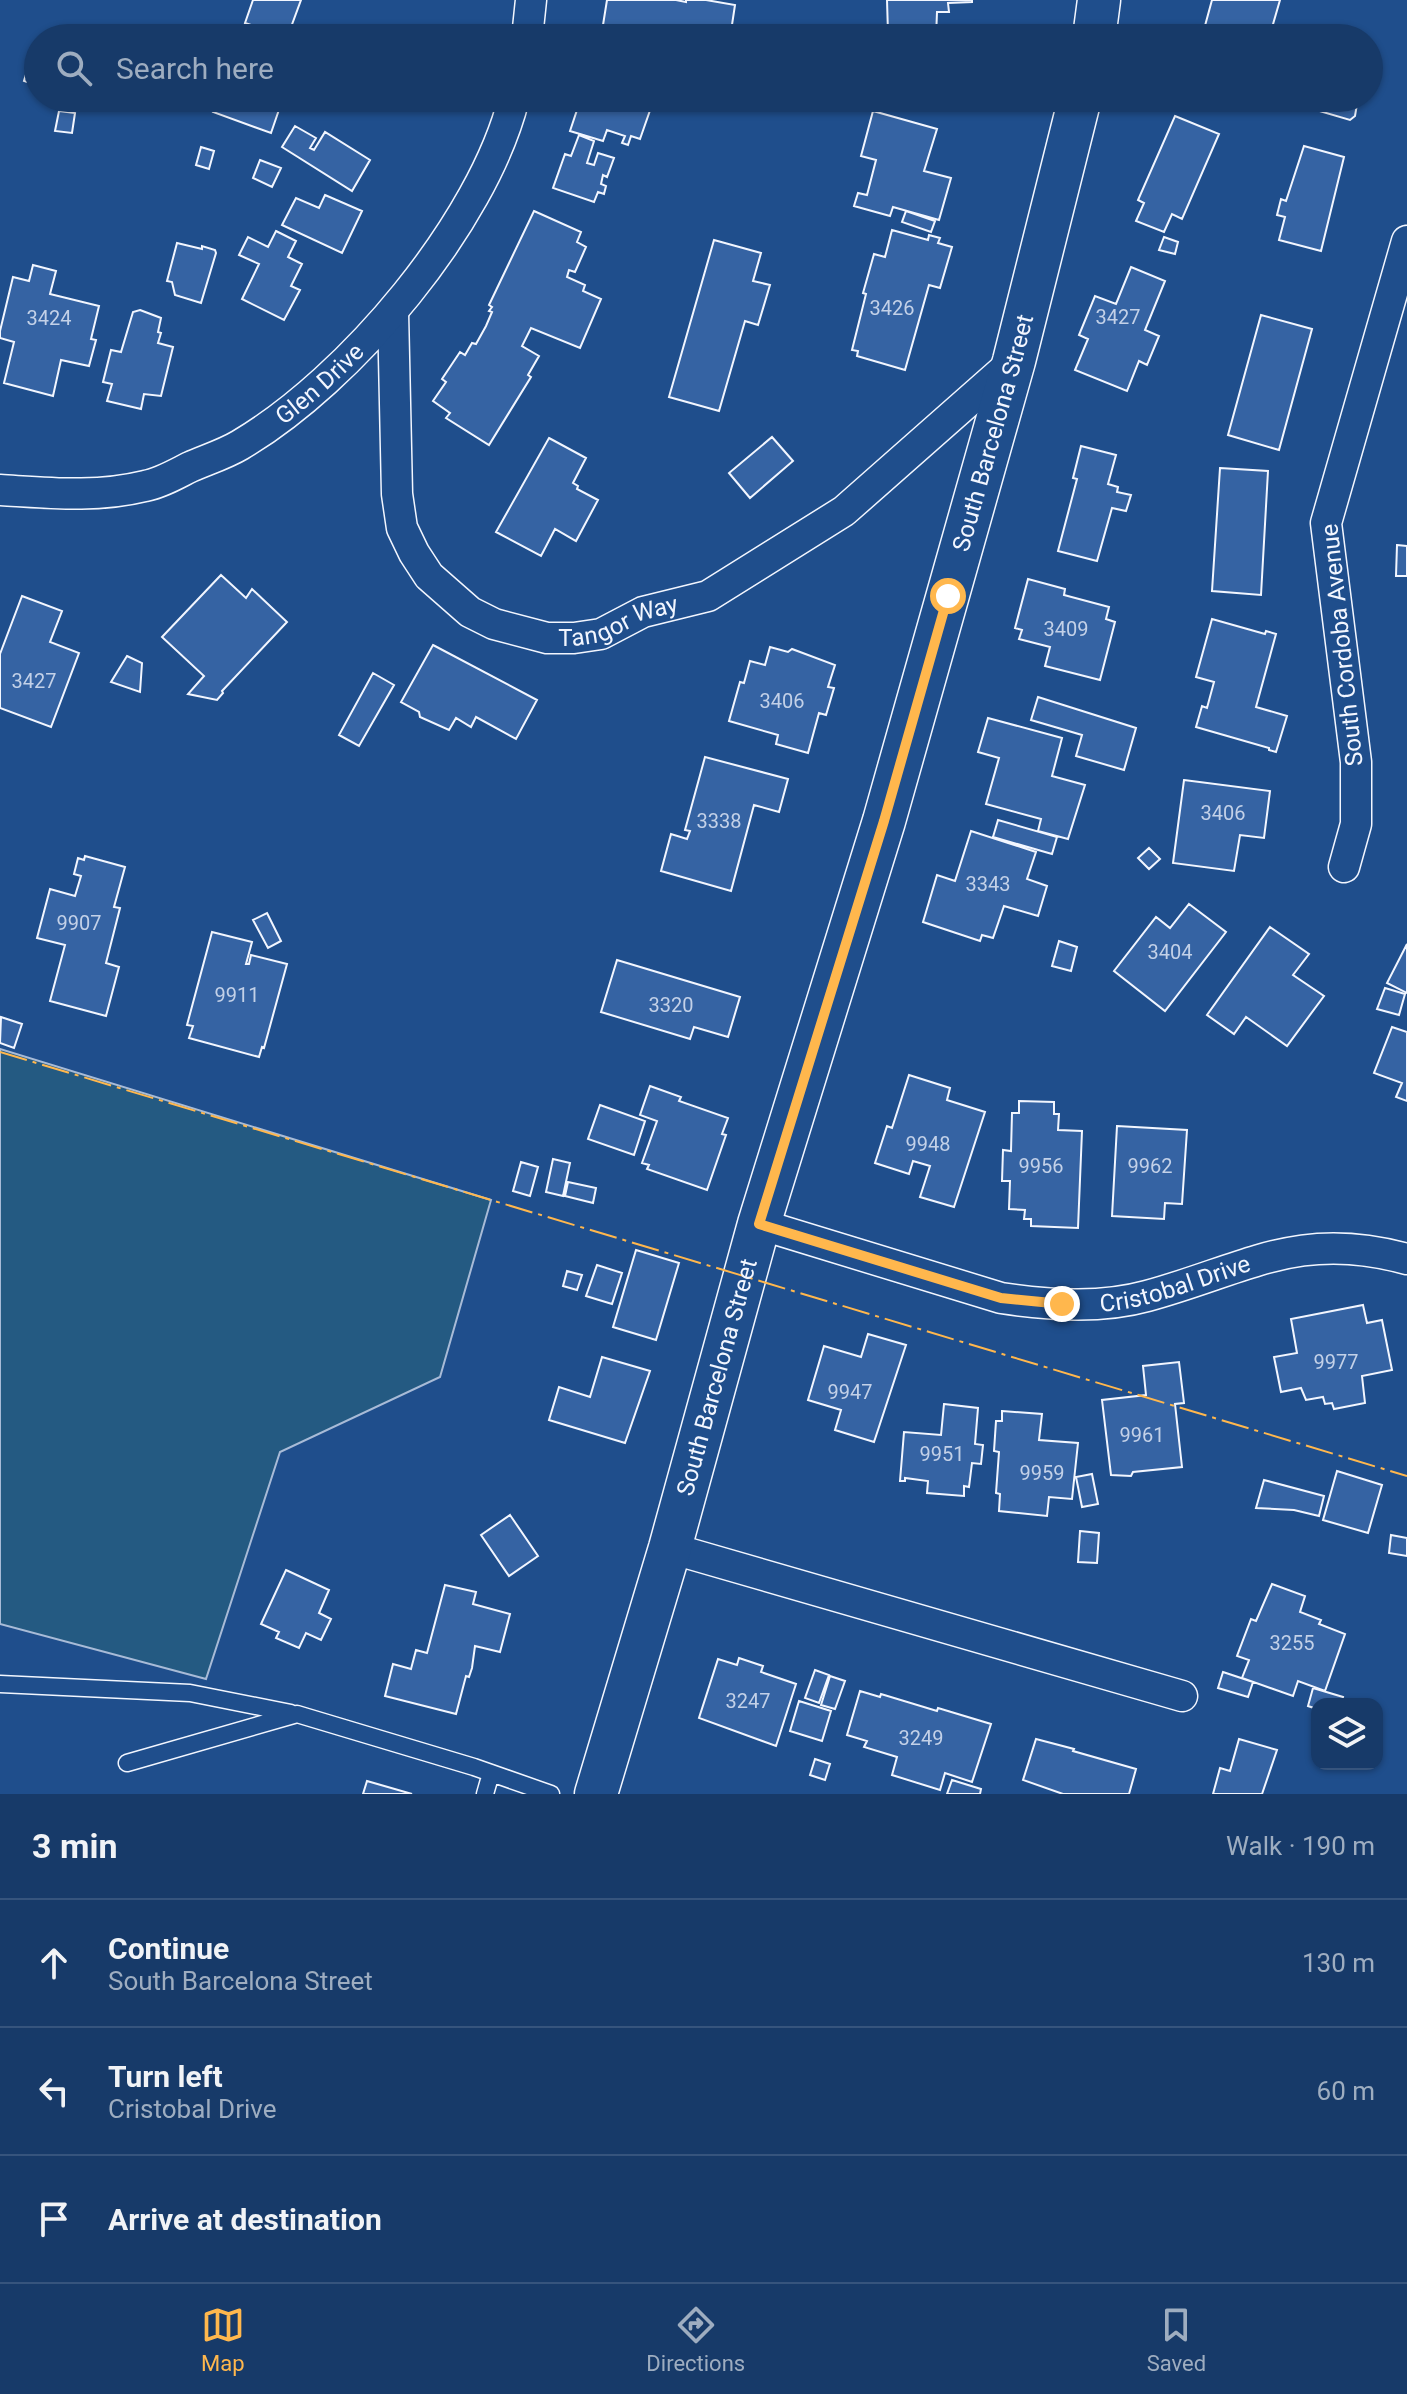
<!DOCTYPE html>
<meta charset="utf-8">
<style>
:root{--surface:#173a69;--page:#244571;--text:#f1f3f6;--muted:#9eadc0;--line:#36547d;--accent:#ffb74d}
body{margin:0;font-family:Roboto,sans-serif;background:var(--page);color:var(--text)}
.controls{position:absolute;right:24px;bottom:24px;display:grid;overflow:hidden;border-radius:16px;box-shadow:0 2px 6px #0004}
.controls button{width:72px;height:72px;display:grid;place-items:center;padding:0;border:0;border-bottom:2px solid var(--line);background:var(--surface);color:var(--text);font:40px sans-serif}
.stop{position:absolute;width:24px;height:24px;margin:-18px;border:6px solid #ffb74d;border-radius:50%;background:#fff}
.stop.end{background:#ffb74d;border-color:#fff;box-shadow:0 2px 8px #0008}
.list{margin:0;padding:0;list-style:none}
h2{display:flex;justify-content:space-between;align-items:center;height:104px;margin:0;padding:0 32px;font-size:34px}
h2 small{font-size:26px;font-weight:400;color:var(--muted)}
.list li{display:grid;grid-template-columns:52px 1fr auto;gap:24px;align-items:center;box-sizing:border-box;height:128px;padding:0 32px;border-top:2px solid var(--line)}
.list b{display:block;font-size:30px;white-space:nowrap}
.list p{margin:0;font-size:26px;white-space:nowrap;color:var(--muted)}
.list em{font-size:26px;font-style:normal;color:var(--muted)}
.icon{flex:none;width:44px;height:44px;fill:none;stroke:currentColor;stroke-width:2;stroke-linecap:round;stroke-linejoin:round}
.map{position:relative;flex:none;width:1407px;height:1794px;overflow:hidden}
.search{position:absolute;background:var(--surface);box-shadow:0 2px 6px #0004;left:24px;right:24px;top:24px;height:88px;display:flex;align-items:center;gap:20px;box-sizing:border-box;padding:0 28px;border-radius:44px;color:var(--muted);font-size:30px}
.sheet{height:488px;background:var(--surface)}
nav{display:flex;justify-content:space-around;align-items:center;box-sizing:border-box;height:112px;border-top:2px solid var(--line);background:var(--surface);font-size:22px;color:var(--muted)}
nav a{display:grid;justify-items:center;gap:4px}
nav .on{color:var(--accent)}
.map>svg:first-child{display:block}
.green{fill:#245a82;stroke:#a8bbd7;stroke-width:2}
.building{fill:#3563a3;stroke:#f2f6ff;stroke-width:2}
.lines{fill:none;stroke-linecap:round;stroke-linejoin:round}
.lane-casing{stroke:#f2f6ff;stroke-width:19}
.street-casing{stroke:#f2f6ff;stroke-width:33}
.secondary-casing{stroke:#f2f6ff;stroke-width:45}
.lane{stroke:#1f4e8c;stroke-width:16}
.street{stroke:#1f4e8c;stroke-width:30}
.secondary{stroke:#1f4e8c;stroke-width:42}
.power{stroke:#ffb74d;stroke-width:2;stroke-dasharray:28 6 4 6;stroke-linecap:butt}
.route{stroke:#ffb74d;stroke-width:10}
.labels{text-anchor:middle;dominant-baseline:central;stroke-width:6;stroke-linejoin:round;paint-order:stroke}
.number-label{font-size:20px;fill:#c3d1e8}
.street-label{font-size:24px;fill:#f2f6ff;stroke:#1f4e8c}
</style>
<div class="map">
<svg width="1407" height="1794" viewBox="0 0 1407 1794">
<rect width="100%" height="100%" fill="#1f4e8c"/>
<path class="green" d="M0,1049L491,1200L440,1377L280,1452L206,1679L0,1624Z"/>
<path class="building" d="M253,0H301L287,38H263L266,30L245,23Z
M607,0H676L686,2V0H706L735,5L730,38H681L682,32L641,26L640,31L603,25Z
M887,0H972V2L948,3L949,12H937L936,38H915V32H910V38H892L891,33H888Z
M1212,0H1280L1269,38H1220L1203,33Z
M31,58L38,60V86L24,81Z
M202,98H283L271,133L213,112L216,103Z
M581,98H627L634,100L635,98L654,99L640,139L631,136L628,145L622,143L625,136L607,130L603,141L570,131Z
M1275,98H1358L1355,116L1350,120Z
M59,111L75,113L72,133L55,131Z
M873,111L937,129L924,171L951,178L939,220L893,207L890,216L854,206L858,193L867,195L876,160L861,156Z
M1175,116L1219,134L1182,219L1172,214L1164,232L1136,221L1144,203L1138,200Z
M295,126L316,138L310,148L314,150L325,132L370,160L352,191L282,147Z
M579,135L594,141L587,163L594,165L598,153L614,158L607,177L603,175L601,184L606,186L604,194L598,192L594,202L553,188L565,154L571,156Z
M1304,146L1344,157L1321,251L1279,240L1285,217L1277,215L1281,199L1286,201Z
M201,147L214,151L209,169L196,165Z
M260,160L281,168L272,187L253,178Z
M325,195L362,211L342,253L282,225L296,198L319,208Z
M534,211L581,232L577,242L586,247L575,272L569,270L567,277L585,285L583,291L601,299L580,348L531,328L522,346L539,356L528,375L531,377L489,445L446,418L450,413L433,401L446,382L442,379L460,352L465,355L472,343L476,344L486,326L492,312L489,311L492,307L489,305Z
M906,211L935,221L931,232L902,222Z
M892,230L928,240L929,235L940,238L938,243L952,247L940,288L929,285L905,370L857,356L858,351L852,350L866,294L863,293L874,254L885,257Z
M276,231L296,241L288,257L302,264L291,286L300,290L284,320L242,299L259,264L239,255L248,237L268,247Z
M1164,237L1178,242L1175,254L1159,250Z
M714,240L761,253L753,281L770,285L758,325L745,321L719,411L669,397Z
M177,243L202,249V246L215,250L216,253L201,303L175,295L172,282L167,281Z
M33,265L56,271L50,294L99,306L91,339L96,340L89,366L61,360L53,396L4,383L14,342L0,338V331L13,277L29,281Z
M1131,267L1165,281L1145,330L1159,336L1147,365L1139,361L1127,391L1075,370L1088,339L1079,335L1095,296L1116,304Z
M140,310L161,318L158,332L161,333L158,343L173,347L161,396L144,394L141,409L107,401L112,384L103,382L111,350L121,352L133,312Z
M1261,315L1312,329L1279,450L1228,435Z
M772,437L793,461L750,498L729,473Z
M549,438L586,458L573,483L578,486L577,489L598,500L576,541L555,529L541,556L496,532Z
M1081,446L1116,455L1108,484L1118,487L1117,492L1131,495L1126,511L1112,508L1097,561L1058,551L1077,479L1073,478Z
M1220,468L1268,471L1261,595L1212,591Z
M1397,545L1407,546V576H1396Z
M221,575L246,598L252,589L287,622L222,691L223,693L217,700L188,694L204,676L162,637Z
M1028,579L1065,589L1064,595L1109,607L1106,619L1115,622L1100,680L1045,666L1050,647L1019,639L1022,630L1015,628Z
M22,596L62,611L50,642L79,653L51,727L0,708V654Z
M1212,619L1265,634L1266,631L1276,634L1256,707L1287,716L1276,752L1269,750V748L1196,727L1202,706L1207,708L1214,682L1196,677Z
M433,645L537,700L516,739L476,717L471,727L456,718L449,730L420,717L419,712L401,702Z
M770,647L788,652L792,649L835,665L828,687L834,688L826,715L819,713L808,753L776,744L778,735L729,721L740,682L744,683L750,661L765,665Z
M127,656L142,663L140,692L111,682Z
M373,673L394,685L359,746L339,735Z
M1038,697L1136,728L1124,770L1076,756L1082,735L1031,720Z
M988,718L1062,738L1052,776L1085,785L1068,839L1038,831L1041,819L986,804L999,758L978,752Z
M705,757L788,779L779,812L754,805L731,891L661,871L671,834L687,839L690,831L685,830Z
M1184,780L1270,791L1264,838L1240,835L1234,871L1173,863Z
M998,820L1057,837L1052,854L993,837Z
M971,831L1036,852L1027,879L1047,886L1038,916L1004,906L993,938L982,935L980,941L923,922L937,875L955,881Z
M1149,848L1160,859L1149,869L1138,858Z
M85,856L125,867L114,907L120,908L106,963L119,967L106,1016L50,1001L65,945L37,938L50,889L75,896L81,876L74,874L78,858L84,860Z
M1189,904L1226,932L1165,1011L1114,971L1156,917L1170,928Z
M267,913L281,941L268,948L253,920Z
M1270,927L1309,954L1293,975L1324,996L1287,1046L1246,1017L1234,1034L1207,1015Z
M212,932L252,942L246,964H249L251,955L287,964L264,1048L262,1047L259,1057L189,1038L193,1026L187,1025Z
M1059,941L1077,947L1071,971L1052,966Z
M1407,944V993L1387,983Z
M617,960L740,997L728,1037L694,1027L690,1039L601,1012Z
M1385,988L1405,994L1399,1015L1377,1009Z
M1,1017L22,1024L14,1048L0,1043Z
M1392,1027L1407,1032V1101L1396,1097L1402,1083L1374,1073Z
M909,1075L950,1088L947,1100L985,1112L954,1207L920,1197L930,1166L913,1161L909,1174L875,1163L887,1126L892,1128Z
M650,1086L681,1097L679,1101L728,1118L722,1134L726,1135L707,1190L647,1169L649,1165L642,1163L657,1121L640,1115Z
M1019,1101L1054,1102V1114H1059L1058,1130L1082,1131L1078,1228L1031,1226V1219H1024L1025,1210L1009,1209L1010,1181H1002L1003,1150L1011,1151L1012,1113H1019Z
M600,1105L645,1121L634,1155L588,1139Z
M1117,1126L1187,1130L1182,1204L1165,1203L1164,1219L1112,1216Z
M553,1159L570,1163L563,1196L546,1192Z
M521,1162L538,1167L530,1196L513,1191Z
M568,1182L596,1188L593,1203L565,1196Z
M636,1250L679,1263L656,1340L613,1327Z
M597,1265L622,1273L612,1304L586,1296Z
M567,1271L582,1275L577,1290L563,1286Z
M1363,1305L1367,1323L1382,1320L1392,1370L1362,1376L1365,1403L1334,1409L1332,1403L1325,1404L1323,1397L1306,1400L1301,1388L1281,1392L1274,1357L1297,1353L1291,1319Z
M868,1334L906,1345L874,1442L835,1430L841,1410L808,1400L824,1346L861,1357Z
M602,1357L650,1371L625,1443L549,1420L559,1387L590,1397Z
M1179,1362L1184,1403L1175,1404L1182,1467L1133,1472L1131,1476L1111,1475L1102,1400L1146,1395L1143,1366Z
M944,1404L978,1408L975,1444L983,1445L981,1464L972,1463L969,1487L964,1486V1496L927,1493L928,1481L905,1478V1481H900L904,1432L941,1435Z
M1002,1411L1042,1414L1039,1440L1078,1443L1072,1499L1049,1497L1047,1516L999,1511L1000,1494L996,1493L999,1452L994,1451L996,1421H1002Z
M1337,1471L1382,1485L1368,1533L1323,1520Z
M1092,1474L1098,1504L1082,1507L1076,1477Z
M1264,1480L1324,1496L1319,1516L1294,1510L1256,1508Z
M510,1515L538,1556L509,1576L481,1535Z
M1080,1531L1099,1533L1097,1563L1078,1562Z
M1391,1535L1407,1538V1556L1389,1553Z
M286,1570L329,1590L319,1613L331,1619L321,1640L306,1633L299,1648L276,1638L279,1632L261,1624Z
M1272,1584L1305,1596L1300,1612L1321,1620L1319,1624L1345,1634L1325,1691L1298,1681L1293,1696L1242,1678L1249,1660L1237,1656L1251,1619L1256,1621Z
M445,1585L476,1592L473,1604L510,1614L500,1652L475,1646L472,1668L469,1677L466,1676L456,1714L385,1696L393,1664L411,1669L416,1650L427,1653Z
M739,1658L763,1666L761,1672L796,1684L776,1746L699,1718L718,1659L737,1665Z
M815,1670L829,1675L819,1703L805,1698Z
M1223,1672L1253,1682L1248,1697L1218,1688Z
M830,1676L845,1681L835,1709L821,1705Z
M1313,1688L1343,1697L1341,1704H1317V1709L1308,1706Z
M860,1691L880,1697L881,1694L937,1711L938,1708L991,1724L972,1782L945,1773L940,1790L892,1775L897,1757L864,1747L867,1741L847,1735Z
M799,1701L831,1711L822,1741L790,1731Z
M1036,1739L1074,1749L1073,1751L1136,1769L1129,1794H1063L1023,1780Z
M1239,1739L1277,1750L1262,1794H1213L1220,1768L1230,1771Z
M815,1759L830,1764L825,1780L810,1775Z
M952,1780L981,1789L980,1794H947Z
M367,1781L412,1794H363Z"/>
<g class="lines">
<g class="lane-casing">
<path id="lane" d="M0,1684L190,1693L291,1713
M127,1763L297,1714L474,1767L551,1794
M485,1794L491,1773"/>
</g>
<g class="street-casing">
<g id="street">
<path d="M527,38L531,0"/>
<path id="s1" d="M393,312L397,494L402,528L414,553L429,576L470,612L494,624L547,638H574L601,634L643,612L708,596L844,511L1014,361"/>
<path id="s2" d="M0,490C50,493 96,498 145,486C161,483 176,474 190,467C206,460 225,454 240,445C350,380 483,223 514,98"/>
<path d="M1344,867L1356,824V762L1326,523L1407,241"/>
<path id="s3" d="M759,1224L1001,1298C1049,1305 1100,1309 1147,1296C1246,1269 1299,1229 1407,1259"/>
<path d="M670,1548L1182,1696"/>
</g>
</g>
<g class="secondary-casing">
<g id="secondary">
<path d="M1094,38L1099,0"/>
<path id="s4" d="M596,1794L670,1548L759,1224L884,821L1014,361L1080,98"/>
</g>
</g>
<use href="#lane" class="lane"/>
<use href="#street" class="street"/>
<use href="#secondary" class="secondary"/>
<path class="power" d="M0,1052L1407,1476"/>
</g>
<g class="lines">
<path class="route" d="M948,596L884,821L759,1224L1001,1298L1062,1304"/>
</g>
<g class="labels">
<g class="number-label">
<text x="892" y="308">3426</text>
<text x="1118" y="317">3427</text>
<text x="49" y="318">3424</text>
<text x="1066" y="629">3409</text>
<text x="34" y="681">3427</text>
<text x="782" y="701">3406</text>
<text x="1223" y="813">3406</text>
<text x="719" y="821">3338</text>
<text x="988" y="884">3343</text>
<text x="79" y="923">9907</text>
<text x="1170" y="952">3404</text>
<text x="237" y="995">9911</text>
<text x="671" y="1005">3320</text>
<text x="928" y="1144">9948</text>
<text x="1041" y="1166">9956</text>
<text x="1150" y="1166">9962</text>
<text x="1336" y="1362">9977</text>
<text x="850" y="1392">9947</text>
<text x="1142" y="1435">9961</text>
<text x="942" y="1454">9951</text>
<text x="1042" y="1473">9959</text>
<text x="1292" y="1643">3255</text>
<text x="748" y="1701">3247</text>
<text x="921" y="1738">3249</text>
</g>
<g class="street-label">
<text stroke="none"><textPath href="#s2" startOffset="350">Glen Drive</textPath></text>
<text stroke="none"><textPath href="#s4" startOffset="1418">South Barcelona Street</textPath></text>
<text stroke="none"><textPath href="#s1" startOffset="482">Tangor Way</textPath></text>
<text transform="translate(1342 645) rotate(-96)">South Cordoba Avenue</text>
<text stroke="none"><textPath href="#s3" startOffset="430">Cristobal Drive</textPath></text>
<text stroke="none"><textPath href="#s4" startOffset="434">South Barcelona Street</textPath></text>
</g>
</g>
</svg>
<div class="controls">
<button><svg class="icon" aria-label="layers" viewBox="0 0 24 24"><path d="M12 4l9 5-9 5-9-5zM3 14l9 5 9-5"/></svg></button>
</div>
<div class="stop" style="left:948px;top:596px"></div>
<div class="stop end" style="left:1062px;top:1304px"></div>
<div class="search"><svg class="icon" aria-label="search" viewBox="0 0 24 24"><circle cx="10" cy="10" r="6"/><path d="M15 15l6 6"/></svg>Search here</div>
</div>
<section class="sheet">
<h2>3 min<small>Walk · 190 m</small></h2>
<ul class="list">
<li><svg class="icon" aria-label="ahead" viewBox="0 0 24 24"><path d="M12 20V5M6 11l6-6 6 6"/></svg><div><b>Continue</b><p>South Barcelona Street</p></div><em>130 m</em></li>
<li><svg class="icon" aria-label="left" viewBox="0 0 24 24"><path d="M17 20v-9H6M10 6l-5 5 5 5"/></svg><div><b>Turn left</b><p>Cristobal Drive</p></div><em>60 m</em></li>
<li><svg class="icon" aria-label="arrive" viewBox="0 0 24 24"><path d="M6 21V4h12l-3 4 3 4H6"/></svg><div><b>Arrive at destination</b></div></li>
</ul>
</section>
<nav>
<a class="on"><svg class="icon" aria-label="map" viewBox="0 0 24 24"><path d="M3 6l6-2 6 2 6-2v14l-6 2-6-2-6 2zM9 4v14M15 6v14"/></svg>Map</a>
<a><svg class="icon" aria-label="directions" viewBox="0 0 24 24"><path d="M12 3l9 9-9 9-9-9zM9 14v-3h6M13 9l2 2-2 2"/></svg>Directions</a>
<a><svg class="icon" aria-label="saved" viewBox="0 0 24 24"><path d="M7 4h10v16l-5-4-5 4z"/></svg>Saved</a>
</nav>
